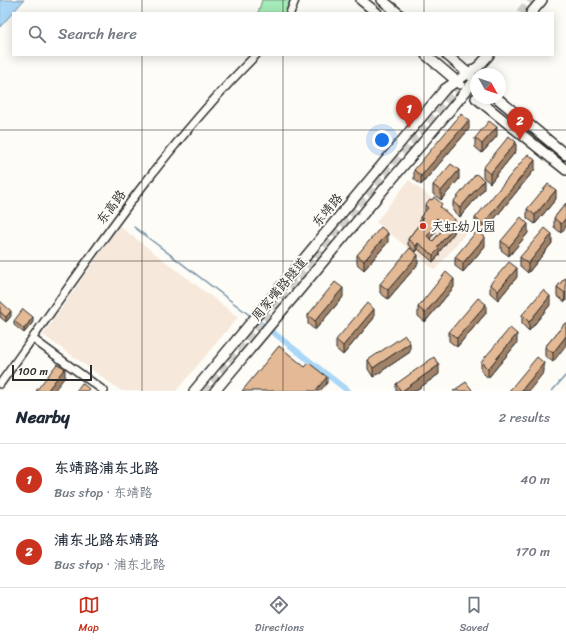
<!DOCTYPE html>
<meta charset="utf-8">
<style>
:root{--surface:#fff;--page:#f2f2f3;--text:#1f2937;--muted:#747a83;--line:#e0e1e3;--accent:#c8321e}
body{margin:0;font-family:Sriracha,"LXGW WenKai TC",sans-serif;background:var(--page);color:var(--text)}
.compass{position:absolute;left:470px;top:68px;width:36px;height:36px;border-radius:50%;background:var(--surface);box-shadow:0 2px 10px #0003;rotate:130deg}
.scale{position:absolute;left:12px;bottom:10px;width:80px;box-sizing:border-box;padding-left:4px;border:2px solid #2b2b2b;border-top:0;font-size:11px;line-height:14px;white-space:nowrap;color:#2b2b2b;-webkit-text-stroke:3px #fdfcf7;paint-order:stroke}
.you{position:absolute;left:382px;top:140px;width:14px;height:14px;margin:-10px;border:3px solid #fff;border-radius:50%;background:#1a73e8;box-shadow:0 0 0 6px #1a73e833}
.badge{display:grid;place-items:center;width:26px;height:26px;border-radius:50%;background:var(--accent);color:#fff;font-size:13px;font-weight:700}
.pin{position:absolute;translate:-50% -33px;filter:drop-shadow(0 1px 2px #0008)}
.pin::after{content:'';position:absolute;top:21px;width:14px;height:12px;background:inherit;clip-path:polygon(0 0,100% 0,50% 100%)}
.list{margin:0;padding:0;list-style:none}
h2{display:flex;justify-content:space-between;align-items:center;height:52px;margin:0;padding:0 16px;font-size:17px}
h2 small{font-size:13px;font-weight:400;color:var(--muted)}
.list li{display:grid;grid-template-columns:26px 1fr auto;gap:12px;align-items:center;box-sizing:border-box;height:72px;padding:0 16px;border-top:1px solid var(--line)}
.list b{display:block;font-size:15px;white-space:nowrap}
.list p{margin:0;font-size:13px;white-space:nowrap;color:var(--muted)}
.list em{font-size:13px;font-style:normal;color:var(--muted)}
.icon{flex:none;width:22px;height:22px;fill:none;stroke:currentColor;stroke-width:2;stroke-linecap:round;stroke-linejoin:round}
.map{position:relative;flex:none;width:566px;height:391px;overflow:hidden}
.search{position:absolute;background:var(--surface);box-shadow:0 2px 10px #0003;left:12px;right:12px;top:12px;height:44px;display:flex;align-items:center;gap:10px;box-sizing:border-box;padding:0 14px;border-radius:0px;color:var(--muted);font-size:15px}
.sheet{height:196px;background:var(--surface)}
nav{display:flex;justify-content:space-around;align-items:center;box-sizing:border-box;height:56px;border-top:1px solid var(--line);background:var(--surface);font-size:11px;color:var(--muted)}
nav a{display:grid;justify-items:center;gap:2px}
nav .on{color:var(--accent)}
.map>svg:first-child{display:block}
.built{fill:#f6e8da}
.green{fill:#a5ebb7;stroke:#688b71}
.water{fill:#abd7f7;stroke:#7892a5}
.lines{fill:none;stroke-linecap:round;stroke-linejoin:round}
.stream{stroke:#7892a5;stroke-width:1.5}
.canal{stroke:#abd7f7;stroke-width:5.5}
.major-tunnel{stroke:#d3d2ce;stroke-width:9;stroke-dasharray:9 4.5;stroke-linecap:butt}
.minor-casing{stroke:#2b2b2b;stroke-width:10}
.major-casing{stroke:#2b2b2b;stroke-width:12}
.minor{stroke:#fdfcf7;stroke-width:7}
.major{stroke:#fdfcf7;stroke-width:9}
.wall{fill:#c49f80;stroke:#2b2b2b;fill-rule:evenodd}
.shaded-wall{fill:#a08268;stroke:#2b2b2b}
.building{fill:#e4b995;stroke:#2b2b2b;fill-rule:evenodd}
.grid{fill:none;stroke:#2b2b2b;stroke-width:1;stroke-opacity:0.55}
.poi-dot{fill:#c8321e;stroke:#fdfcf7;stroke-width:1.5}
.labels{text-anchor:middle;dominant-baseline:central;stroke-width:4;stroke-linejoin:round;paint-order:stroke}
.street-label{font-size:13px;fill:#2b2b2b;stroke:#fdfcf7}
.poi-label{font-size:13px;fill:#2b2b2b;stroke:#fdfcf7;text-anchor:start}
</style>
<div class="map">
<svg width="566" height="391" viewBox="0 0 566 391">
<rect width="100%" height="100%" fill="#fdfcf7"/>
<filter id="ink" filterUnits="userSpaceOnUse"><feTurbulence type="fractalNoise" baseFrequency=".025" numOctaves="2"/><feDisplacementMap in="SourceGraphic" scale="8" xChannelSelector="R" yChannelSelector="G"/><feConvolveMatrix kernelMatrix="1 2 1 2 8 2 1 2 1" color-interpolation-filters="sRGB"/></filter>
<g filter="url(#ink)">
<path class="built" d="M409,180L469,229L435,270L376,222Z
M119,226L238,317L176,391H122L43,335Z"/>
<path class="green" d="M262,0H290L285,13H258Z"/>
<path class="water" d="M0,0H24L0,27Z"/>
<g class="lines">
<path class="stream" d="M134,227L252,317
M552,391L566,375"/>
<path class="canal" d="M257,321L265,327
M270,330L348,391"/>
<path class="major-tunnel" d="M520,13L531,0
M202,391L464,79"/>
<g class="minor-casing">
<path id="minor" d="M290,13L295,0
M33,339L104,391
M0,384C81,271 157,154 256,55"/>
</g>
<g class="major-casing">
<path id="major" d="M361,0L377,13
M382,0L398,13
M531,13L542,0
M426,55L460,84
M447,55L471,76
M476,98L566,170
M497,98L566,155
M194,391L445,89L479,66L489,55
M215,391L476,79"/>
</g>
<use href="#minor" class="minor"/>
<use href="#major" class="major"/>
</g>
<path class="wall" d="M469,129L421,185L414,179V170Z
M497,136L482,153L475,147V138Z
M516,151L490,183L483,177V168Z
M535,169L483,233L475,227V218Z
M459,179L441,200L433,194V185Z
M484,189L460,217L453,211V202Z
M556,199L535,224L527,218V209Z
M566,203L561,233L554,227V218Z
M425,205L442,209L455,226L454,227V233L439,252V255L433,262L418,249L416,252L408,245V239L420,223V217L425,212ZM437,224L443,229L433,241L430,238L435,233V227Z
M528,233L509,256L501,250V241Z
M388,242L364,270L357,264V255Z
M552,243L528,273L520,266V257Z
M485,246L463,272L455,266V257Z
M418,264L388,299L380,293V284Z
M517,277L498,300L490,293V284Z
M566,277L565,302L557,296V287Z
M454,287L425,322L418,316V307Z
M343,297L315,330L308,324V315Z
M0,301L11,316L6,322L0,317Z
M550,305L529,331L522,324V315Z
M486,313L457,347L449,341V332Z
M374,318L343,355L336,349V340Z
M14,321L33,322L24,333L14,325Z
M566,322L553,362L545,356V347Z
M517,343L488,378L481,371V362Z
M410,352L373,377L368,369V360Z
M439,374L415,391H396V384Z"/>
<path class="shaded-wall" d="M469,120V129L421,185V176Z
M497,127V136L482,153V144Z
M516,142V151L490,183V174Z
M535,160V169L483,233V224Z
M459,170V179L441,200V191Z
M484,180V189L460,217V208Z
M556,190V199L535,224V215Z
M437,218V224L435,227V233L427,242V236L432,225Z
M566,218V227L561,233V224Z
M455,220V226L451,231V225Z
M528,224V233L509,256V247Z
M454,227V233L439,252V255L433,262V255L437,247Z
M388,233V242L364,270V261Z
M552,234V243L528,273V264Z
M485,237V246L463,272V263Z
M418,243V249L416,252V246Z
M418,255V264L388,299V290Z
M517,268V277L498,300V291Z
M454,279V287L425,322V313Z
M343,288V297L315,330V321Z
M566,292V301L565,302V293Z
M550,296V305L529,331V322Z
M486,304V313L457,347V338Z
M374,309V318L343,355V346Z
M11,311V316L6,322V317Z
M33,317V322L24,333V329Z
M517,334V343L488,378V369Z
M566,336V345L553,362V353Z
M410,343V352L373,377V368Z
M544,363V372L529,391H521Z
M439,365V374L415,391H402Z
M65,368V377L54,391H47Z
M327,377V383L320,391H315Z"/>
<path class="building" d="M461,114L469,120L421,176L414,170Z
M489,121L497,127L482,144L475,138Z
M509,136L516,142L490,174L483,168Z
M528,154L535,160L483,224L475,218Z
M451,164L459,170L441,191L433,185Z
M476,174L484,180L460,208L453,202Z
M548,184L556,190L535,215L527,209Z
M434,197L442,204L440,207L455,220L451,225L454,227L437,247L439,249L433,255L418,243L416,246L408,239L423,219L420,217L428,208L425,205L430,199L432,200ZM437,218L446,226L433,241L427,236L435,227L432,225Z
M566,203V218L561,224L554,218Z
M521,217L528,224L509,247L501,241Z
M381,227L388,233L364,261L357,255Z
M545,228L552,234L528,264L520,257Z
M477,231L485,237L463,263L455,257Z
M410,248L418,255L388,290L380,284Z
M509,262L517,268L498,291L490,284Z
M446,272L454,279L425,313L418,307Z
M566,277V292L565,293L557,287Z
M335,282L343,288L315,321L308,315Z
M543,290L550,296L529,322L522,315Z
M478,298L486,304L457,338L449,332Z
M0,301L11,311L6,317L0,312Z
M367,303L374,309L343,346L336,340Z
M23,309L33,317L24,329L14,321Z
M566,322V336L553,353L545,347Z
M510,328L517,334L488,369L481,362Z
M405,335L410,343L373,368L368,360Z
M279,346L305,367L309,363L327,377L315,391H242Z
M434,357L439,365L402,391H401L396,384Z
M537,357L544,363L521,391H509Z
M57,364L65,368L47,391H36Z
M466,382L472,390L470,391H453Z
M82,383L89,389L87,391H76Z"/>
</g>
<path class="grid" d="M142,0V13M283,0V13M424,0V13M142,55V391M283,55V391M424,55V391M0,130H566M0,261H566"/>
<circle class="poi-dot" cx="423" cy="226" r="4"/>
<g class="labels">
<g class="street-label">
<text transform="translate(111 207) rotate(-53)">东高路</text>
<text transform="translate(327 210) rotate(-50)">东靖路</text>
<text transform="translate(279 289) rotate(-50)">周家嘴路隧道</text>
</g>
<g class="poi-label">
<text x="431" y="226">天虹幼儿园</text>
</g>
</g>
</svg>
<svg class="compass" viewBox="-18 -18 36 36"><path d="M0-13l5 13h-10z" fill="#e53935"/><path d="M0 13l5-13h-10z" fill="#747a83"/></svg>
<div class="scale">100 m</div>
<div class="you"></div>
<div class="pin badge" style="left:409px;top:128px">1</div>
<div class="pin badge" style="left:520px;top:140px">2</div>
<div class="search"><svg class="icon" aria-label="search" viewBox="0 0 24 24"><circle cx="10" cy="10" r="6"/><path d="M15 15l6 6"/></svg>Search here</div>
</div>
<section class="sheet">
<h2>Nearby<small>2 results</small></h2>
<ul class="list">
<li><span class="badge">1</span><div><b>东靖路浦东北路</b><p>Bus stop · 东靖路</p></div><em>40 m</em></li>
<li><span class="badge">2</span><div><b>浦东北路东靖路</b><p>Bus stop · 浦东北路</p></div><em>170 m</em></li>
</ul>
</section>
<nav>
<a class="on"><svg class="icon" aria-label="map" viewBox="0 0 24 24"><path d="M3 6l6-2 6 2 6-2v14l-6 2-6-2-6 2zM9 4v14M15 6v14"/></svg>Map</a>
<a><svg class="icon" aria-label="directions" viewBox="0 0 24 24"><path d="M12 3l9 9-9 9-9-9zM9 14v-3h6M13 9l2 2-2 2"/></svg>Directions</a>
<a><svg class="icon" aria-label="saved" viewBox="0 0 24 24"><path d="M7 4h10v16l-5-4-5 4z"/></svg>Saved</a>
</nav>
